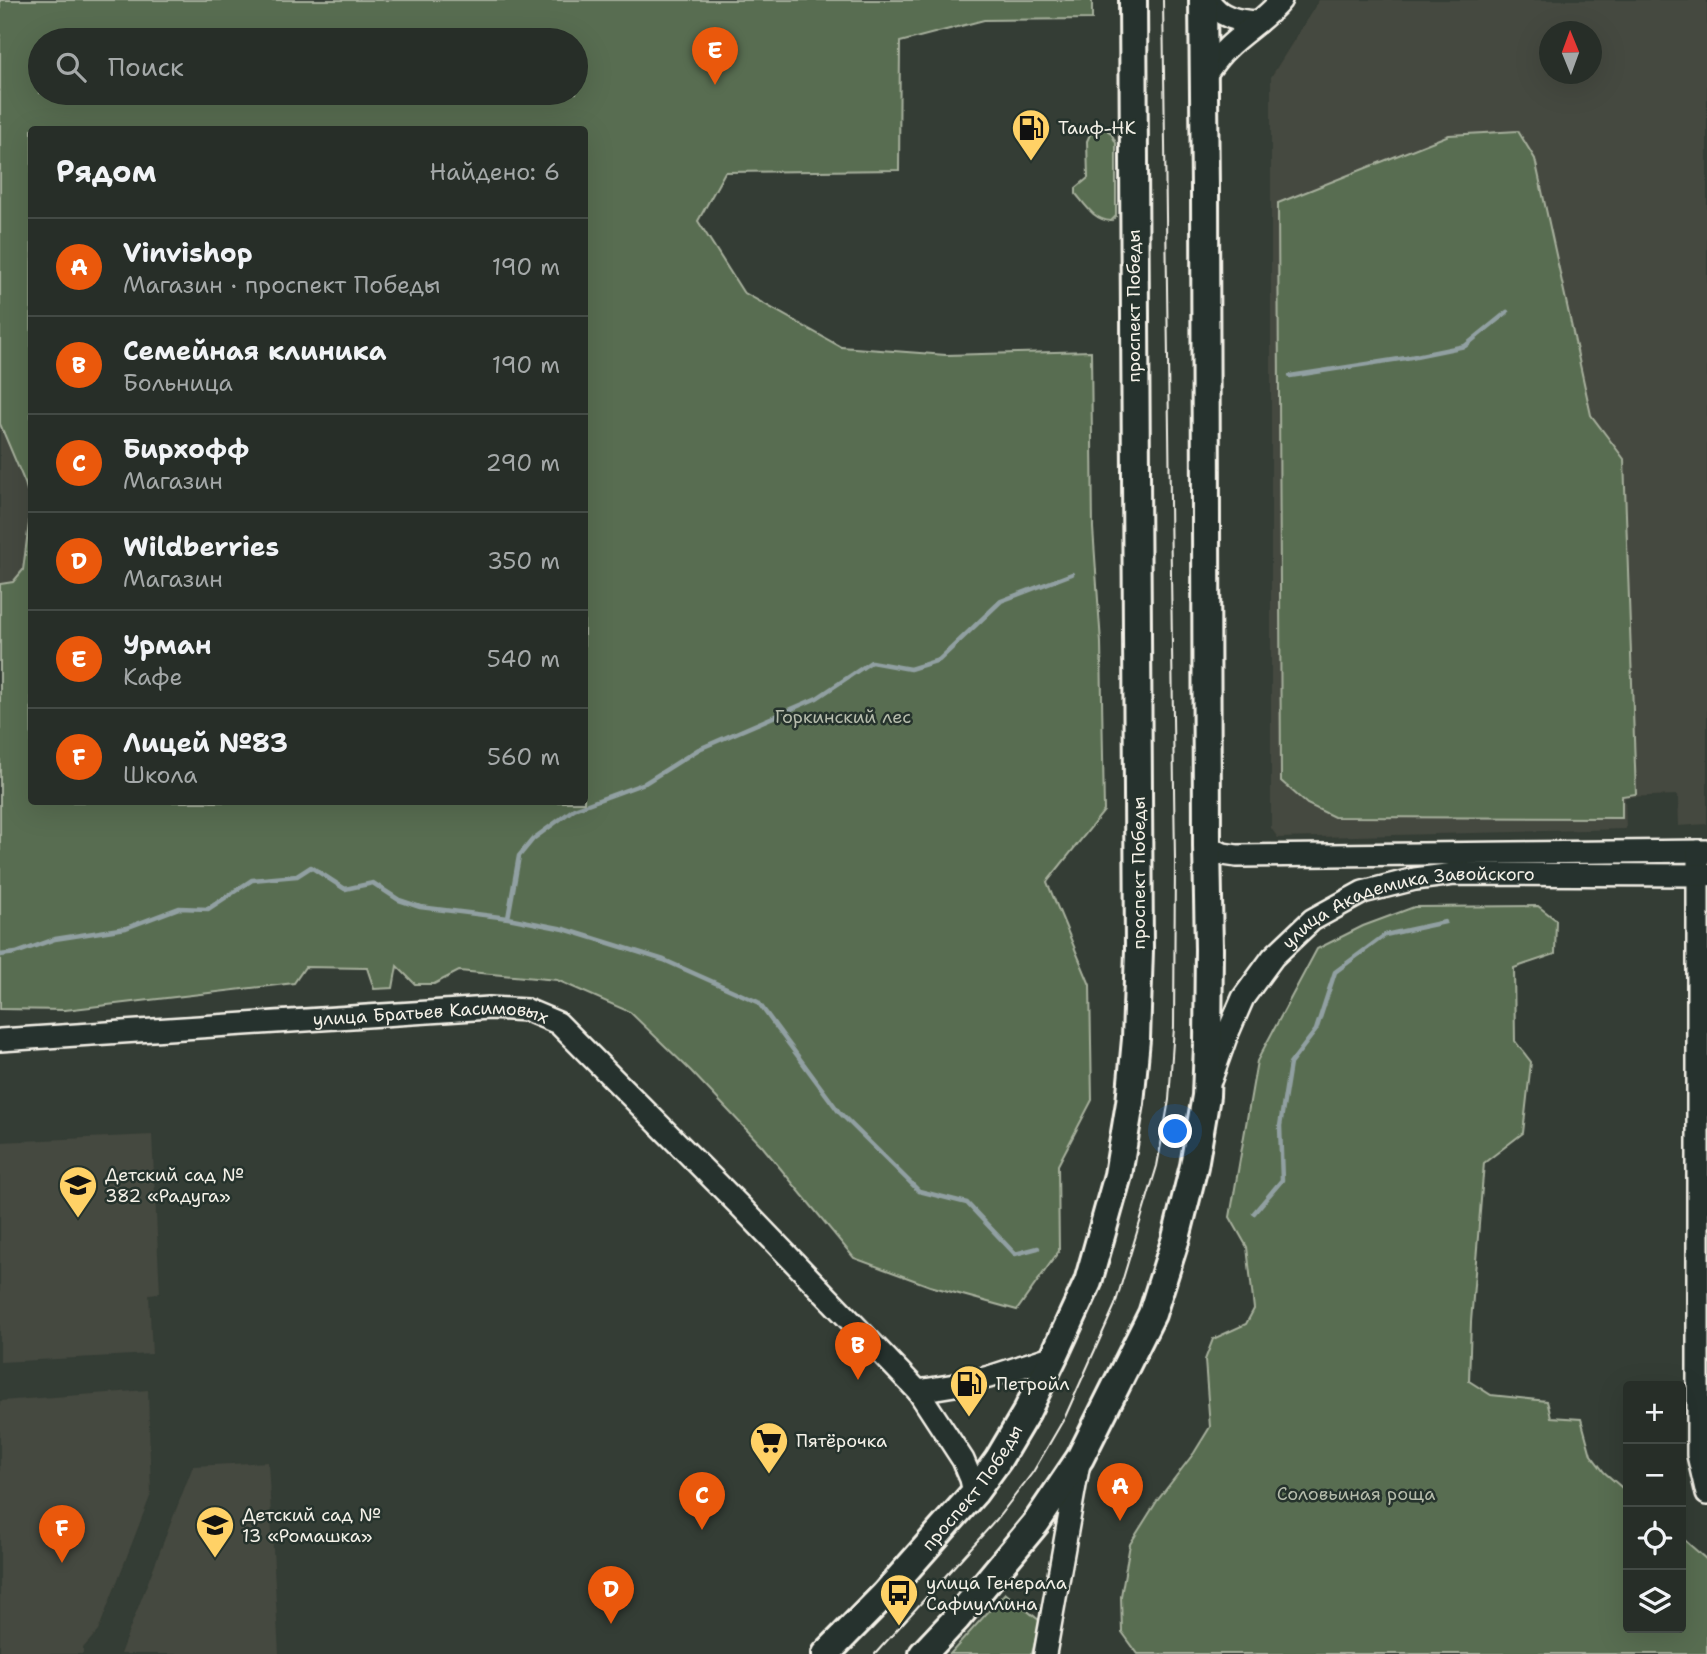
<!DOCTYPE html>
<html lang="ru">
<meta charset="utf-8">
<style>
:root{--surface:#272e28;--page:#333a34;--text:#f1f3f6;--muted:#a4a8a8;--line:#434a45;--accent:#ea580c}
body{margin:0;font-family:"Shantell Sans",sans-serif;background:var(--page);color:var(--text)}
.controls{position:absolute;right:21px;bottom:21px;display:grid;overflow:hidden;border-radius:7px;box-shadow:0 7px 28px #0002}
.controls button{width:63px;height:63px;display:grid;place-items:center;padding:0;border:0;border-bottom:2px solid var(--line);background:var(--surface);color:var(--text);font:35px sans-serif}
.compass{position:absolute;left:1539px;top:21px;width:63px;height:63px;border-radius:50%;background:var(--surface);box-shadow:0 7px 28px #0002;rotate:359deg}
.you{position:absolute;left:1176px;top:1132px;width:24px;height:24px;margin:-18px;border:5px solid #fff;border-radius:50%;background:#1a73e8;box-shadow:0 0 0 10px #1a73e833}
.badge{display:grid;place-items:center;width:46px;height:46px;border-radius:50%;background:var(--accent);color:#fff;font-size:23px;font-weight:700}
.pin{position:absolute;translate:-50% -58px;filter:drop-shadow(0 2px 4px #0008)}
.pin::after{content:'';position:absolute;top:37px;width:24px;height:21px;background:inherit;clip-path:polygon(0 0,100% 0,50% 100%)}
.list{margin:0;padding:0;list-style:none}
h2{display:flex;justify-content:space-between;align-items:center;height:91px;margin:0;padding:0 28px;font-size:30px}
h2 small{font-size:23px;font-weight:400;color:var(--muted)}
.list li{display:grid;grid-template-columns:46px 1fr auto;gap:21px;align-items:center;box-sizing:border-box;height:98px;padding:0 28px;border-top:2px solid var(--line)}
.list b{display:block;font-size:26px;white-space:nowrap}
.list p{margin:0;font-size:23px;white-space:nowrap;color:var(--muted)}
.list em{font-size:23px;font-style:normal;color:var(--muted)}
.icon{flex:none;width:38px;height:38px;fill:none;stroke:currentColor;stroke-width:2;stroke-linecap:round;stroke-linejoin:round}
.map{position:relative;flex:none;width:1707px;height:1654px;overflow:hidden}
.search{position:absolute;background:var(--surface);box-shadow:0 7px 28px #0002;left:28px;top:28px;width:560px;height:77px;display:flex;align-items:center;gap:18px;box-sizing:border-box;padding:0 24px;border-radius:38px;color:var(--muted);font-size:26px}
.panel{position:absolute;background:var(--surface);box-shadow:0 7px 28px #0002;left:28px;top:126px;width:560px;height:679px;border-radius:7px}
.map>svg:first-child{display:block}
.built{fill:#45483f;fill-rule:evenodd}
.green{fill:#596d51;stroke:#a6af9c;stroke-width:2;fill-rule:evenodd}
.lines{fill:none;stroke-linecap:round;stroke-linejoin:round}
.stream{stroke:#91a0a2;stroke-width:4.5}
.minor-casing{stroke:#f4f1e8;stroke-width:26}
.major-casing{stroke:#f4f1e8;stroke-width:32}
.minor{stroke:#26332d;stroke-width:21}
.major{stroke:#26332d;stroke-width:26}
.tram{stroke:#f4f1e8;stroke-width:2}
.labels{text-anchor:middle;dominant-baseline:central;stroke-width:5;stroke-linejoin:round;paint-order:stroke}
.poi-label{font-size:18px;fill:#f4f1e8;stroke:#26332d;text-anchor:start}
.street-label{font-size:18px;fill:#f4f1e8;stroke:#26332d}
.park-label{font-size:18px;fill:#b6bcac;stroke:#26332d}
</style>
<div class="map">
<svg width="1707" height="1654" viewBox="0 0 1707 1654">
<rect width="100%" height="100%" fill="#343d35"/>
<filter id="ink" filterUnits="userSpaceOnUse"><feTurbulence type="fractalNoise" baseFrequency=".0143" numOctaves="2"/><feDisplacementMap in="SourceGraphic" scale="14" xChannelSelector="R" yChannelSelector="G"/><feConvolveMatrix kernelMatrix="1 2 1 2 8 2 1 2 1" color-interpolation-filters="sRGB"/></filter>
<g filter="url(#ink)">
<path class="built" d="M1319,0H1707V824L1679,826L1678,795L1625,797L1626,829L1278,838L1271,828V77ZM1550,32H1592V74H1550Z
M0,428L24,484L31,508L23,570L13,582L0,584Z
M152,1135L160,1293L149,1294L152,1354L0,1362V1142Z
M148,1390L151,1494L98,1631L83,1648V1654H0V1401Z
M268,1462L279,1654H120L193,1466Z"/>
<path class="green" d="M0,0H1092V19L984,20L900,42L899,170L725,172L698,221L743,292L841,347L946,355L1091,351L1093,528L1101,643L1104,811L1047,882L1090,985L1092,1100L1058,1165L1059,1251L1017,1310L930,1286L854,1258L762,1146L691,1071L630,1012L557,980L459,971L434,984H415L397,966L393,988L374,989L367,968L305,967L294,983L65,1010L0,1009V584L13,582L23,570L31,508L32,802H584V130H32L31,504L25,483L0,424ZM40,40H576V93H40Z
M1104,128L1111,133L1116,143V216L1111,221C1094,220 1086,206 1076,194V188L1088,178L1087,141L1092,130Z
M1518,131L1535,159L1591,415L1624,459L1636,794L1622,796V818L1334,817L1307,804L1281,781L1278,203L1449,135Z
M1538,906L1556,920L1555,954L1514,968L1515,1041L1531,1062L1523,1133L1484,1163L1471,1322L1469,1381L1491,1395L1547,1401L1551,1417L1581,1419L1591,1455L1604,1472L1628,1493V1628H1681V1537L1707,1560V1654H1138L1122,1632L1121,1596L1130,1544L1157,1501L1194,1453L1210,1427L1205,1360L1213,1339L1246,1324L1254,1309L1247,1247L1230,1217L1257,1061L1317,949L1363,926L1414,907Z
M1005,1593L1040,1621L1032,1654H950Z"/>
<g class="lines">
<path class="stream" d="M1290,376L1406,358L1465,346L1507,312
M508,918L519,856L533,839L574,809L645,783L699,749L817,698L871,662L910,669L939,660L1001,601L1072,574
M0,955L16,953L55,939L126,928L179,908L208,909L252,880L297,876L311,867L345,889L373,883L399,900L420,907L508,918L564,929L664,960L758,1002L839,1112L919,1191L967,1203L1015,1254L1038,1248
M1254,1213L1282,1180L1280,1126L1290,1064L1316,1030L1335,972L1385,935L1445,922"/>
<g class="minor-casing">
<g id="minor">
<path d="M1209,0C1219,18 1239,21 1258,22"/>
<path d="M1203,78C1211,67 1217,57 1227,48C1244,31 1266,19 1281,0"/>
<path d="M1207,846L1223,854L1237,856L1707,851"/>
<path d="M1698,851V1455L1707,1494"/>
<path id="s1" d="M0,1040L489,1008L527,1010L558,1023L742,1208L918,1391L963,1460L971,1479L974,1493"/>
<path id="s2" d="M1211,1079L1226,1037L1243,998L1273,957L1312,920L1363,892L1415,879L1454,874L1707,875"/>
<path d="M918,1391L961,1384L989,1377L1054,1356"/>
<path d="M1045,1654L1079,1463"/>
</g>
</g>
<g class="major-casing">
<g id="major">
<path id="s3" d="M826,1654L884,1595L974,1493L998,1460L1027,1411L1054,1356L1088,1282L1118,1175L1130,1103L1136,1039L1139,950L1133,0"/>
<path d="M923,1654L957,1618L1036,1523L1080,1458L1152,1314L1176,1238L1194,1166L1206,1096L1208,1044L1209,949L1207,846L1205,189L1203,0"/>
</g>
</g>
<use href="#minor" class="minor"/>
<use href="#major" class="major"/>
<path class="tram" d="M875,1654L997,1519L1033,1472L1065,1417L1115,1305L1157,1166L1169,1100L1174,1027L1175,860L1163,0"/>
</g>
</g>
<defs>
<g id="fuel-pin" transform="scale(2.0125)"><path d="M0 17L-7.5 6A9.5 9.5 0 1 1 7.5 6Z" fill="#ffd166" stroke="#26332d"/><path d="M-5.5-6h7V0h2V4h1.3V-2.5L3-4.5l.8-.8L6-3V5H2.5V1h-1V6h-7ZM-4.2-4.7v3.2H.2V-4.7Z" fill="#111"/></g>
<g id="school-pin" transform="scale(2.0125)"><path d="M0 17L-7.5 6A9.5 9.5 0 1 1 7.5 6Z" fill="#ffd166" stroke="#26332d"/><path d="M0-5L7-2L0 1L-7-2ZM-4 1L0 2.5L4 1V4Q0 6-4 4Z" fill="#111"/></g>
<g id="supermarket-pin" transform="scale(2.0125)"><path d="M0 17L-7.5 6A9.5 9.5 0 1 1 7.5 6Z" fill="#ffd166" stroke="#26332d"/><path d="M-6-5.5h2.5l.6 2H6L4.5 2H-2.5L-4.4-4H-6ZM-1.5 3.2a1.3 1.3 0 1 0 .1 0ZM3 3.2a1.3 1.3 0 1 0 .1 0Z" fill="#111"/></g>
<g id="bus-pin" transform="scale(2.0125)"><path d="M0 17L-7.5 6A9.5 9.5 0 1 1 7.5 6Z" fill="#ffd166" stroke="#26332d"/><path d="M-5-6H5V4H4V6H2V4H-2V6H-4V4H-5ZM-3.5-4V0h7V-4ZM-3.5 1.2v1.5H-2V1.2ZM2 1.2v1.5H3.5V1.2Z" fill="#111"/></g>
</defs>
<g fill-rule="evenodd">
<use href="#fuel-pin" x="1031" y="128"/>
<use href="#school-pin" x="78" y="1185"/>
<use href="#fuel-pin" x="969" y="1384"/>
<use href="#supermarket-pin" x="769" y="1441"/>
<use href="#school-pin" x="215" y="1525"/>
<use href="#bus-pin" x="899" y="1593"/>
</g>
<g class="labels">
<g class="poi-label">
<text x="1058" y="128">Таиф-НК</text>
<text x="105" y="1175">Детский сад №<tspan x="105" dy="21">382 «Радуга»</tspan></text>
<text x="996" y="1384">Петройл</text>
<text x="796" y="1441">Пятёрочка</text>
<text x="242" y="1515">Детский сад №<tspan x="242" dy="21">13 «Ромашка»</tspan></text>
<text x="926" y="1583">улица Генерала<tspan x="926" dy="21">Сафиуллина</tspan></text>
</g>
<g class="street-label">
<text transform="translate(1134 306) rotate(-90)">проспект Победы</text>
<text transform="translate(1139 873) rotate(-90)">проспект Победы</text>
<text stroke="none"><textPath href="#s2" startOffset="289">улица Академика Завойского</textPath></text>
<text stroke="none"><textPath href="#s1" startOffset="432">улица Братьев Касимовых</textPath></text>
<text stroke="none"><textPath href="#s3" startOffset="222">проспект Победы</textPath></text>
</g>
<g class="park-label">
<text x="843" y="717">Горкинский лес</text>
<text x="1356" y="1494">Соловьиная роща</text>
</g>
</g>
</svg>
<div class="controls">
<button>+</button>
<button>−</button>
<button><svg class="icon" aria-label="locate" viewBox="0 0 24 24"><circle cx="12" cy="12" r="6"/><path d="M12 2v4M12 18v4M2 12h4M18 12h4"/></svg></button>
<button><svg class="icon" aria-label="layers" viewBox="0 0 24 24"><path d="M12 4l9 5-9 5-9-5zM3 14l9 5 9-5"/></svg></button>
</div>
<svg class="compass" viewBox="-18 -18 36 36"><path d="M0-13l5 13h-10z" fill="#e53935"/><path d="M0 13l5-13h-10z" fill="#a4a8a8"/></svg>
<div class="you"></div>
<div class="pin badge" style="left:1120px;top:1521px">A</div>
<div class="pin badge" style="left:858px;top:1380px">B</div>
<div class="pin badge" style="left:702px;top:1530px">C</div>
<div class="pin badge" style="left:611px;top:1624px">D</div>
<div class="pin badge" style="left:715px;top:85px">E</div>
<div class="pin badge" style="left:62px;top:1563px">F</div>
<div class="search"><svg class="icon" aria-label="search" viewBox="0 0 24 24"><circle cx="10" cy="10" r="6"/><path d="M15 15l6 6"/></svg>Поиск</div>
<section class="panel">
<h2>Рядом<small>Найдено: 6</small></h2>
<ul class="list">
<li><span class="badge">A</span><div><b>Vinvishop</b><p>Магазин · проспект Победы</p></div><em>190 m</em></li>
<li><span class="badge">B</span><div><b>Семейная клиника</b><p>Больница</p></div><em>190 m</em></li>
<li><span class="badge">C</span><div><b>Бирхофф</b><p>Магазин</p></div><em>290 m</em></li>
<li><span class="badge">D</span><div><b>Wildberries</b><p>Магазин</p></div><em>350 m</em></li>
<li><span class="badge">E</span><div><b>Урман</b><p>Кафе</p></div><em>540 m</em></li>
<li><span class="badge">F</span><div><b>Лицей №83</b><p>Школа</p></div><em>560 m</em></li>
</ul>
</section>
</div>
